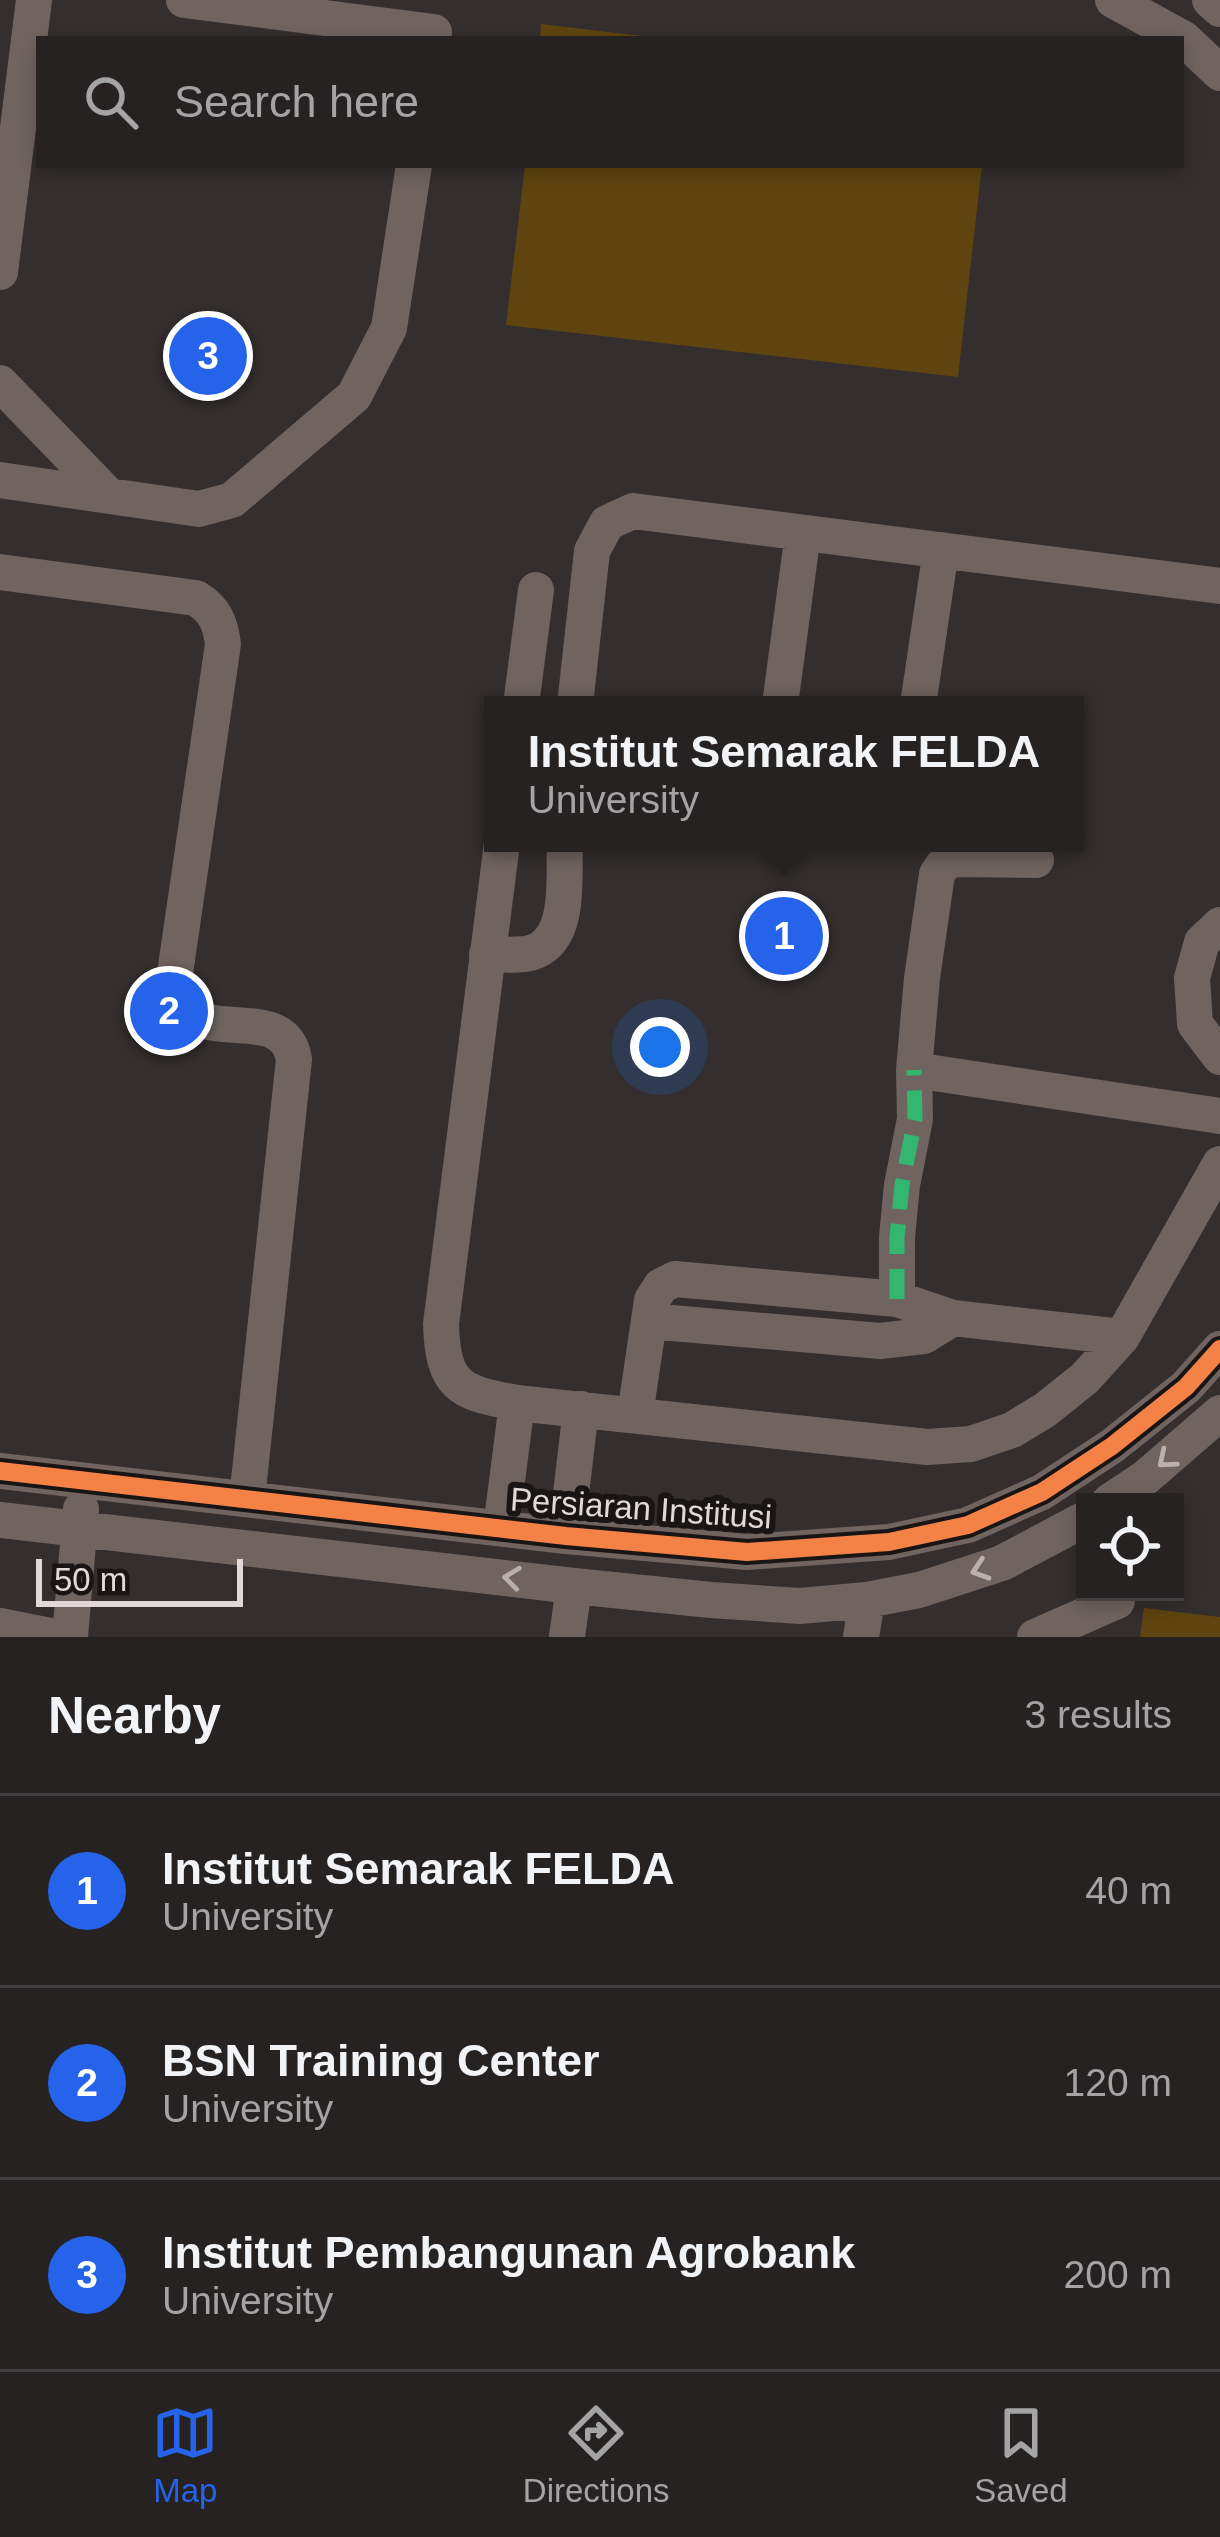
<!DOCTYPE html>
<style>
:root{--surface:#272222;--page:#2f2a2a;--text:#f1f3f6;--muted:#a4a4a5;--line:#433f40;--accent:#2563eb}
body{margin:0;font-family:Arial,sans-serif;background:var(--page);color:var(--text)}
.controls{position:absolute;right:36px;bottom:36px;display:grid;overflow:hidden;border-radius:0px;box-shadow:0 6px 18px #0003}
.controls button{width:108px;height:108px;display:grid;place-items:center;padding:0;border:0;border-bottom:3px solid var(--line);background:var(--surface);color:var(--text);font:60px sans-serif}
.scale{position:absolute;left:36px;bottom:30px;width:207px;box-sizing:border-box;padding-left:12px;border:6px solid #e1d9d9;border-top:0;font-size:33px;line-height:42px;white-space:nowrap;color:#e1d9d9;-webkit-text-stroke:9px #1a1515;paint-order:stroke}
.you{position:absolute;left:660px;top:1047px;width:42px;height:42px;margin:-30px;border:9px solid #fff;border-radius:50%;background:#1a73e8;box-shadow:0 0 0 18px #1a73e833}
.badge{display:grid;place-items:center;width:78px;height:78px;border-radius:50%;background:var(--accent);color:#fff;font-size:39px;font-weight:700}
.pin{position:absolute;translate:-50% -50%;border:6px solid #fff;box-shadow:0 3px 12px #0006}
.popup{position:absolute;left:484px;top:696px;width:600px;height:156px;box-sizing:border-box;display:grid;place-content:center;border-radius:0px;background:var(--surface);filter:drop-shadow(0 3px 9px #0005);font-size:39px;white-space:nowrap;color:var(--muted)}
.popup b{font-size:45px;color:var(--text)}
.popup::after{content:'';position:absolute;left:50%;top:100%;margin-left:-24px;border:24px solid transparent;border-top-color:var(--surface)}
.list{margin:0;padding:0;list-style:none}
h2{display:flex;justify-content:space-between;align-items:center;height:156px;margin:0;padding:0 48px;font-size:51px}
h2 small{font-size:39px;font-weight:400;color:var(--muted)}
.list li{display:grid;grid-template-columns:78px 1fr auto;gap:36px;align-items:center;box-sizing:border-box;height:192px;padding:0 48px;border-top:3px solid var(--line)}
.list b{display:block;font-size:45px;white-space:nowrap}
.list p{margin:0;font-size:39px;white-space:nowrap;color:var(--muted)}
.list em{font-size:39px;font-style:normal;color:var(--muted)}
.icon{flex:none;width:66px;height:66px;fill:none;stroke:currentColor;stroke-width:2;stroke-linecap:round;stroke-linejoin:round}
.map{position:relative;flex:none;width:1220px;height:1637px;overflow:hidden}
.search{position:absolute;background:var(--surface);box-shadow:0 6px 18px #0003;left:36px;right:36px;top:36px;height:132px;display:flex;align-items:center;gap:30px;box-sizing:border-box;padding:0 42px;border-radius:0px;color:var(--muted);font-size:45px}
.sheet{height:732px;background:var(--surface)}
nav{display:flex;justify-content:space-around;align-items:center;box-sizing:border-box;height:168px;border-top:3px solid var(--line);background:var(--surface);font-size:33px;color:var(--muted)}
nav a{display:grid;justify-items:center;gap:6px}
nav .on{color:var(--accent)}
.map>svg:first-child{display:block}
.green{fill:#5f440f}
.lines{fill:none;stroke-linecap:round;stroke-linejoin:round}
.minor{stroke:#6f6460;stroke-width:36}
.quiet{stroke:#33b770;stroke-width:15;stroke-dasharray:30 15;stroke-linecap:butt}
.cycleway-casing{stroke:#1a1515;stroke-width:26}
.cycleway{stroke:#f48246;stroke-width:18}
.oneway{stroke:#b9b0af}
.labels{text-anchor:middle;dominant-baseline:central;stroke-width:12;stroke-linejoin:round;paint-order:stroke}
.street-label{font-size:33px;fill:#e1d9d9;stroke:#1a1515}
</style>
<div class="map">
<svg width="1220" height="1637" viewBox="0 0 1220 1637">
<rect width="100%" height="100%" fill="#342e2e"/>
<path class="green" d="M541,24L667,39H540Z
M525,165H982L958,377L506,325Z
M1144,1608L1220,1617V1637H1140Z"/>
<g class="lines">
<path class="minor" d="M184,0L434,32
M1113,0L1184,39L1220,73
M1210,0L1220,9
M0,272L34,0
M0,383L109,496
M0,480L199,509L232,500L354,396L389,328L414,165
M0,572L196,598C215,610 220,622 223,644L174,980C176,989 178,1002 184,1009C213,1041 285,1005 294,1059L247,1499
M521,705L536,590
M575,705L592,551L607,523L633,511L1220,586
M780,705L803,533
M918,705L941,550
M502,843L441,1324C443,1386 459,1393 517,1403L927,1447L971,1444L1012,1430L1045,1410L1085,1378L1122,1337L1220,1164
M1036,860L954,859L944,864L937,874L922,978L914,1070L1220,1116
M1220,925L1202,942L1192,978L1195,1024L1220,1057
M487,954C502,954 522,957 536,951C572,935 563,875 565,843
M897,1299V1237L902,1185L915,1119L914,1070
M649,1321L880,1341L924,1336L953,1318
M635,1415L652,1300L661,1286L675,1279L897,1299L953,1318L1122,1337
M0,1471L566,1536L747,1552L889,1542L968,1525L1042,1492L1112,1446L1186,1387L1220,1349
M1109,1502L1145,1478L1220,1413
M0,1520L574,1586L711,1600L800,1606L867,1600L919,1590L1002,1563L1085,1519
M501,1528L517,1403
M566,1536L581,1409
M0,1626L55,1637
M70,1637L81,1509
M567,1637L574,1586
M861,1637L867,1600
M1035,1637L1117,1601"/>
<path class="quiet" d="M897,1299V1237L902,1185L915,1119L914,1070"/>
<g class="cycleway-casing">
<path id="cycleway" d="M0,1471L566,1536L747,1552L889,1542L968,1525L1042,1492L1112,1446L1186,1387L1220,1349"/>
</g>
<use href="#cycleway" class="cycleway"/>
</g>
<defs><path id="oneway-chevron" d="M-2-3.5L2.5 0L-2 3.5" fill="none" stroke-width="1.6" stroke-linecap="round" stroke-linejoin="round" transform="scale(3)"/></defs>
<g class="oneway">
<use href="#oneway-chevron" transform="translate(1166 1460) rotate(140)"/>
<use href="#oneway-chevron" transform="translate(980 1570) rotate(162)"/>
<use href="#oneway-chevron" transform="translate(512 1578) rotate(-173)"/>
</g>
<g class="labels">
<g class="street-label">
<text transform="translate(641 1508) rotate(4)">Persiaran Institusi</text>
</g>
</g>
</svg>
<div class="controls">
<button><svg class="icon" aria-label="locate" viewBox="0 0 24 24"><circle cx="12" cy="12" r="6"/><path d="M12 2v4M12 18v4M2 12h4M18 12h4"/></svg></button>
</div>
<div class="scale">50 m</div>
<div class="you"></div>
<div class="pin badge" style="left:784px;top:936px">1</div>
<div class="popup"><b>Institut Semarak FELDA</b>University</div>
<div class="pin badge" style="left:169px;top:1011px">2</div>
<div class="pin badge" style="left:208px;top:356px">3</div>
<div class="search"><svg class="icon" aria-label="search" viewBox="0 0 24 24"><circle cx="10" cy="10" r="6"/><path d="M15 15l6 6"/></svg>Search here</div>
</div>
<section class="sheet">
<h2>Nearby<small>3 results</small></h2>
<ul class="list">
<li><span class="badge">1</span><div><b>Institut Semarak FELDA</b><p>University</p></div><em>40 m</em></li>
<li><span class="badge">2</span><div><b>BSN Training Center</b><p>University</p></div><em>120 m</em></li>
<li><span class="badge">3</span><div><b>Institut Pembangunan Agrobank</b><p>University</p></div><em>200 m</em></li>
</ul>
</section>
<nav>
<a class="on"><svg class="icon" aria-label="map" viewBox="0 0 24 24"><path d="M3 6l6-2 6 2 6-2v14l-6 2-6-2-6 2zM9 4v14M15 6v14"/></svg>Map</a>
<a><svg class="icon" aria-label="directions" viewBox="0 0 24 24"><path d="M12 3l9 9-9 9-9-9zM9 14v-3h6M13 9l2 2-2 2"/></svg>Directions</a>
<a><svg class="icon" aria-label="saved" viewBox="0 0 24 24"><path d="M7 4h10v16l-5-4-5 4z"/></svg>Saved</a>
</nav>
